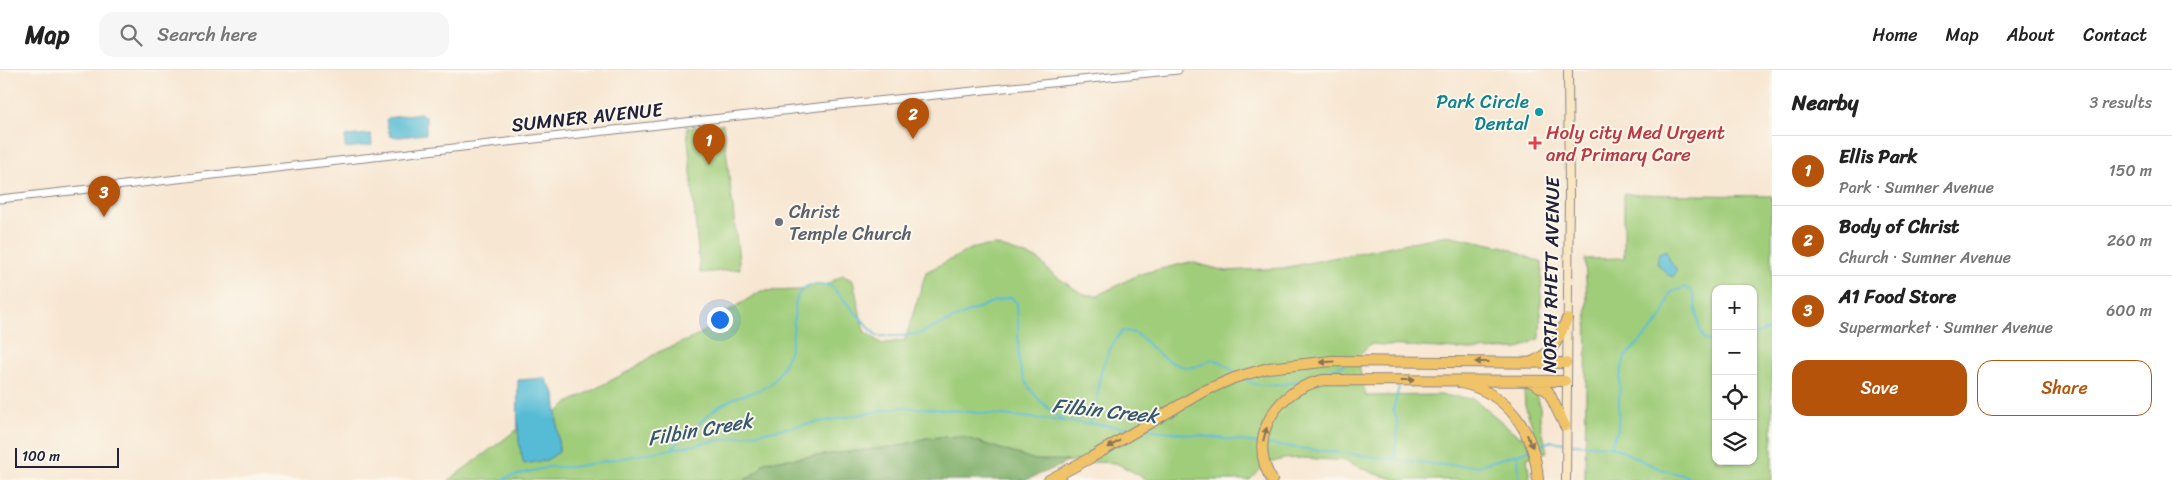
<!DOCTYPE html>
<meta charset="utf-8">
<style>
:root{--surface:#fff;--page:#f6f6f6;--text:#222;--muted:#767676;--line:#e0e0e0;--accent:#b45309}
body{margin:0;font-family:Sriracha,sans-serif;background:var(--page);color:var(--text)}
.controls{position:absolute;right:15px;bottom:15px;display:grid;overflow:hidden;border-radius:10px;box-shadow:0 1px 4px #0004}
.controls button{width:45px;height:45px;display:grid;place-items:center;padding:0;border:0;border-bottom:1px solid var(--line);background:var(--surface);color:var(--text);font:25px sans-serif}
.scale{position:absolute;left:15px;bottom:12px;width:104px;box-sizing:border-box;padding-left:5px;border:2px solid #22223b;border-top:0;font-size:14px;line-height:18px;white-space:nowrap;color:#22223b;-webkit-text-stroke:4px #fbf7ec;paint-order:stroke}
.you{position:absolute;left:719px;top:249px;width:18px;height:18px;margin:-12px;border:4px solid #fff;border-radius:50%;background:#1a73e8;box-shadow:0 0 0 8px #1a73e833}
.badge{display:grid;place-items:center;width:32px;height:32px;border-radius:50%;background:var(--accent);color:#fff;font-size:16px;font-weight:700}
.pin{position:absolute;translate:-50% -41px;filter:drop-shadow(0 1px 2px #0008)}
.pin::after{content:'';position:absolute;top:26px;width:18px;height:15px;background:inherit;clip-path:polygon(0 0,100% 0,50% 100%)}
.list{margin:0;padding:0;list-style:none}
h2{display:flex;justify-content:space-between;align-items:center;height:65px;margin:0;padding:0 20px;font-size:21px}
h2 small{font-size:16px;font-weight:400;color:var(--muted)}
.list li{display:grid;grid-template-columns:32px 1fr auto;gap:15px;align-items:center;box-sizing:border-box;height:70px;padding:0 20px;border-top:1px solid var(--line)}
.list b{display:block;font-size:19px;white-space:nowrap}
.list p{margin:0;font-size:16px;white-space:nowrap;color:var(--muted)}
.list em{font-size:16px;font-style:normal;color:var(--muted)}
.actions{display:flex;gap:10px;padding:15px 20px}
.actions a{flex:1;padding:11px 0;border:1px solid var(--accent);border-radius:15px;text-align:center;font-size:18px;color:var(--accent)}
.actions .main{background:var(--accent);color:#fff}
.icon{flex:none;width:28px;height:28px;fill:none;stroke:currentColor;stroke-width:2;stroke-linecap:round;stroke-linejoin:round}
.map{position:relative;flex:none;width:1772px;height:410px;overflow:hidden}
header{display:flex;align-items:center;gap:30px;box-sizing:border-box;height:70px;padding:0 25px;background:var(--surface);border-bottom:1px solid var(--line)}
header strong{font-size:24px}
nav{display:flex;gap:28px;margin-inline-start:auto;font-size:18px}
.search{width:350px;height:45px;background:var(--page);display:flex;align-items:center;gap:12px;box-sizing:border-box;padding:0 18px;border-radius:15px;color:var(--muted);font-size:19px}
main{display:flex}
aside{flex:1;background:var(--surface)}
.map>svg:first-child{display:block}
.green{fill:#a0cd7a;stroke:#61785a;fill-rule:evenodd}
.forest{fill:#80b06a;stroke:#516952}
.water{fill:#57bcd5;stroke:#3c6f88}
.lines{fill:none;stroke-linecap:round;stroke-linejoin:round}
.stream{stroke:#57bcd5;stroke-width:2}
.tertiary-casing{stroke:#8c8486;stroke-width:9}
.secondary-casing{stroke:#8c8486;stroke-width:10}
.motorway-casing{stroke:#8c8486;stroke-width:12}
.tertiary{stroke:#fff;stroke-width:7}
.secondary{stroke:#f9e7c3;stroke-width:8}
.motorway{stroke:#f1c369;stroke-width:10}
.oneway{fill:#8a7252}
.culture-dot{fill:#0f9aa8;stroke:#fbf7ec;stroke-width:2}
.health-dot{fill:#e0444e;stroke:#fbf7ec;stroke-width:2}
.worship-dot{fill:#6b7280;stroke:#fbf7ec;stroke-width:2}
.labels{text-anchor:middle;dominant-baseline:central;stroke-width:4;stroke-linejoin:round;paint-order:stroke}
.culture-label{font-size:19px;fill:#0d838f;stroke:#fbf7ec;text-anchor:end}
.street-label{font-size:19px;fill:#22223b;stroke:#fbf7ec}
.health-label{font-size:19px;fill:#be3a42;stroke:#fbf7ec;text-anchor:start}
.worship-label{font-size:19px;fill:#5b616d;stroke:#fbf7ec;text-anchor:start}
.water-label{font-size:20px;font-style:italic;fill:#355871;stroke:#fbf7ec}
</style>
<header>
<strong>Map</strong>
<div class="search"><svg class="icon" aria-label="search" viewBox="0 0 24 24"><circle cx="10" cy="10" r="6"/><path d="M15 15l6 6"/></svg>Search here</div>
<nav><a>Home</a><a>Map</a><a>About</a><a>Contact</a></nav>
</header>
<main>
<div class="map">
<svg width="1772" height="410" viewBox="0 0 1772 410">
<rect width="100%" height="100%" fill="#fbf7ec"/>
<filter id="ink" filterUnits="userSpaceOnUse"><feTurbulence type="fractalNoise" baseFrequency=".02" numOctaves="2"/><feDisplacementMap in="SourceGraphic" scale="10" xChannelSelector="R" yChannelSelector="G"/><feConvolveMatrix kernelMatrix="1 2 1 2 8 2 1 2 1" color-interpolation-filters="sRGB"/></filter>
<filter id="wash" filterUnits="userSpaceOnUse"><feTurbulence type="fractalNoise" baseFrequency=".0096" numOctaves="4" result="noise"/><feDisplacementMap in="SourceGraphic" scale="20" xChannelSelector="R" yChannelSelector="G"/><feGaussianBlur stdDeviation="1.12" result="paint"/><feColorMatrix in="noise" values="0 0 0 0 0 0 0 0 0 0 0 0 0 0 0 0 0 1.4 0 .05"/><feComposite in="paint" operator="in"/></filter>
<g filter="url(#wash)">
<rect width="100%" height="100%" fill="#f7e6d1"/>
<path class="green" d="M723,54L740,199L700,203L687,58Z
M1624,124L1772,126V410H1585L1587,229L1585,189L1624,188ZM1716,219H1753V391H1716Z
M1447,165L1505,177L1542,193L1540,268L1518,279L1472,280L1370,274L1357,287L1366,326L1440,325L1474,329L1520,367L1533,359L1525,335L1524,321L1534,320L1540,336V350L1547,382L1527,388L1530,410H1397L1373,403L1346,391L1303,388L1283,389L1266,394L1250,410H1148L1116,393L1035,390L960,366L926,368L899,376L764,392L759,400L745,410H449L518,359L521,384L559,381L556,344L566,334L631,300L656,283L695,267L709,258L725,243L761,221L800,220L809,215H825L843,205L853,211L864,261L882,274L905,270L926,202L973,178L995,175L1038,189L1051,203L1070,216L1085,225H1098L1140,204L1190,192L1226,201L1283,198Z"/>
<path class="forest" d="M960,366L1035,390H1068L1062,395L1026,410H745L759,400L764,392L899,376L926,368Z"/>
<path class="water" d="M420,43L426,47V64L400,67L390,66L386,50L388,48Z
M371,64L372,75L345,78V66Z
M1666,180L1671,193L1676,198V202L1673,207L1668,205L1657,193L1659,183Z
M545,308L555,324L559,382L547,390L524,394C515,367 518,338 518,310Z"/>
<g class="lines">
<path class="stream" d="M1753,265L1772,259
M1245,309C1272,327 1317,303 1344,295
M1090,352C1099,338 1097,327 1099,311C1102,293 1111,275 1122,261C1140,260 1145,273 1157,283C1167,291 1185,301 1197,296C1202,295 1207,291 1212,289L1221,292L1237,304
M1146,359L1258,373
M1266,374L1443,395L1477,396L1530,380
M1570,374L1611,376L1660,399L1701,410
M1611,376L1618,359L1620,306L1625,287L1656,255L1664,243L1670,223L1685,217L1692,221C1697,236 1696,257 1705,270L1716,273
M1536,377L1551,371L1565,373
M672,379C677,374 682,366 687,362C690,360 695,359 697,356C707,345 716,337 730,330C747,321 764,324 777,307C783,297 790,283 792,271C797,242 786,207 831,216L877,266H902L921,263L992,232L1011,227L1017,233C1022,294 1006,307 1063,350
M1518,385L1519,410
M1394,389C1395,375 1402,352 1393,340L1399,317
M502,410L508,407L549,397H573L901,337L950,340L1134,358"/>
</g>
</g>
<g filter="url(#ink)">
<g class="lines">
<g class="tertiary-casing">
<path id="tertiary" d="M0,129L819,37L1178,0"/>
</g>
<g class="secondary-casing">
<path id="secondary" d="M1566,410L1569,125L1568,0"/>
</g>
<g class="motorway-casing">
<path id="motorway" d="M1532,292C1555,281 1557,271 1567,249
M1461,313C1509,323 1535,363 1538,410
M1533,313L1548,321L1565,356
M1049,410L1092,387L1202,322L1234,308L1268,298L1332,291L1566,293
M1272,410C1245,367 1278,318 1324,310L1565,311"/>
</g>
<use href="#tertiary" class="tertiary"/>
<use href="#secondary" class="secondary"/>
<use href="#motorway" class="motorway"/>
</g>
<defs><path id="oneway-solid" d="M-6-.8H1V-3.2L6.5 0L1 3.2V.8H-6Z" transform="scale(1.25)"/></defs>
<g class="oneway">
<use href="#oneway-solid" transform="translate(1327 292) rotate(177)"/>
<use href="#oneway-solid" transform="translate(1482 292) rotate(180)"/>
<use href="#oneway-solid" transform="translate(1408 310)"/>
<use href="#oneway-solid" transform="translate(1265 364) rotate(-75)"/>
<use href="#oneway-solid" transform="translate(1530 371) rotate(65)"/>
<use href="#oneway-solid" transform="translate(1114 374) rotate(149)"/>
</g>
</g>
<circle class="culture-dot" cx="1539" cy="42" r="5"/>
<path class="health-dot" d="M1532.5 65.5h5v5h5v5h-5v5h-5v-5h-5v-5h5z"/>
<circle class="worship-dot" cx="779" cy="152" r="5"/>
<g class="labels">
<g class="culture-label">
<text x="1529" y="31">Park Circle<tspan x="1529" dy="22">Dental</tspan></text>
</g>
<g class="street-label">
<text transform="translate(587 47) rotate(-6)">SUMNER AVENUE</text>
<text transform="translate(1551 205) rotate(-89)">NORTH RHETT AVENUE</text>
</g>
<g class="health-label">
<text x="1546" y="62">Holy city Med Urgent<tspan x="1546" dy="22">and Primary Care</tspan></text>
</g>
<g class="worship-label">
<text x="789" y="141">Christ<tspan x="789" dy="22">Temple Church</tspan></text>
</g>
<g class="water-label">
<text transform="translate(1105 341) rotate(6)">Filbin Creek</text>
<text transform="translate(700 360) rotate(-10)">Filbin Creek</text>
</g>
</g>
</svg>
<div class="controls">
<button>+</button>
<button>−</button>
<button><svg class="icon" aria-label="locate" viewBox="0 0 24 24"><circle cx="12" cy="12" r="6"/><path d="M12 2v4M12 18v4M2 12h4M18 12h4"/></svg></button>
<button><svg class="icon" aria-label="layers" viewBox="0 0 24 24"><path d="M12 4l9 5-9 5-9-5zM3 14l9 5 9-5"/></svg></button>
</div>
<div class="scale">100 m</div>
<div class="you"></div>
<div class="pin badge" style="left:709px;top:95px">1</div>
<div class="pin badge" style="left:913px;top:69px">2</div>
<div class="pin badge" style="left:104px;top:147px">3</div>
</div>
<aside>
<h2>Nearby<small>3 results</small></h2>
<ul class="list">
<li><span class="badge">1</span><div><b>Ellis Park</b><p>Park · Sumner Avenue</p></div><em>150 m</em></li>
<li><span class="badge">2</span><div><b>Body of Christ</b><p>Church · Sumner Avenue</p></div><em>260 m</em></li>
<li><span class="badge">3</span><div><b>A1 Food Store</b><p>Supermarket · Sumner Avenue</p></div><em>600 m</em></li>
</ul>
<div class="actions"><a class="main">Save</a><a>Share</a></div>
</aside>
</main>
